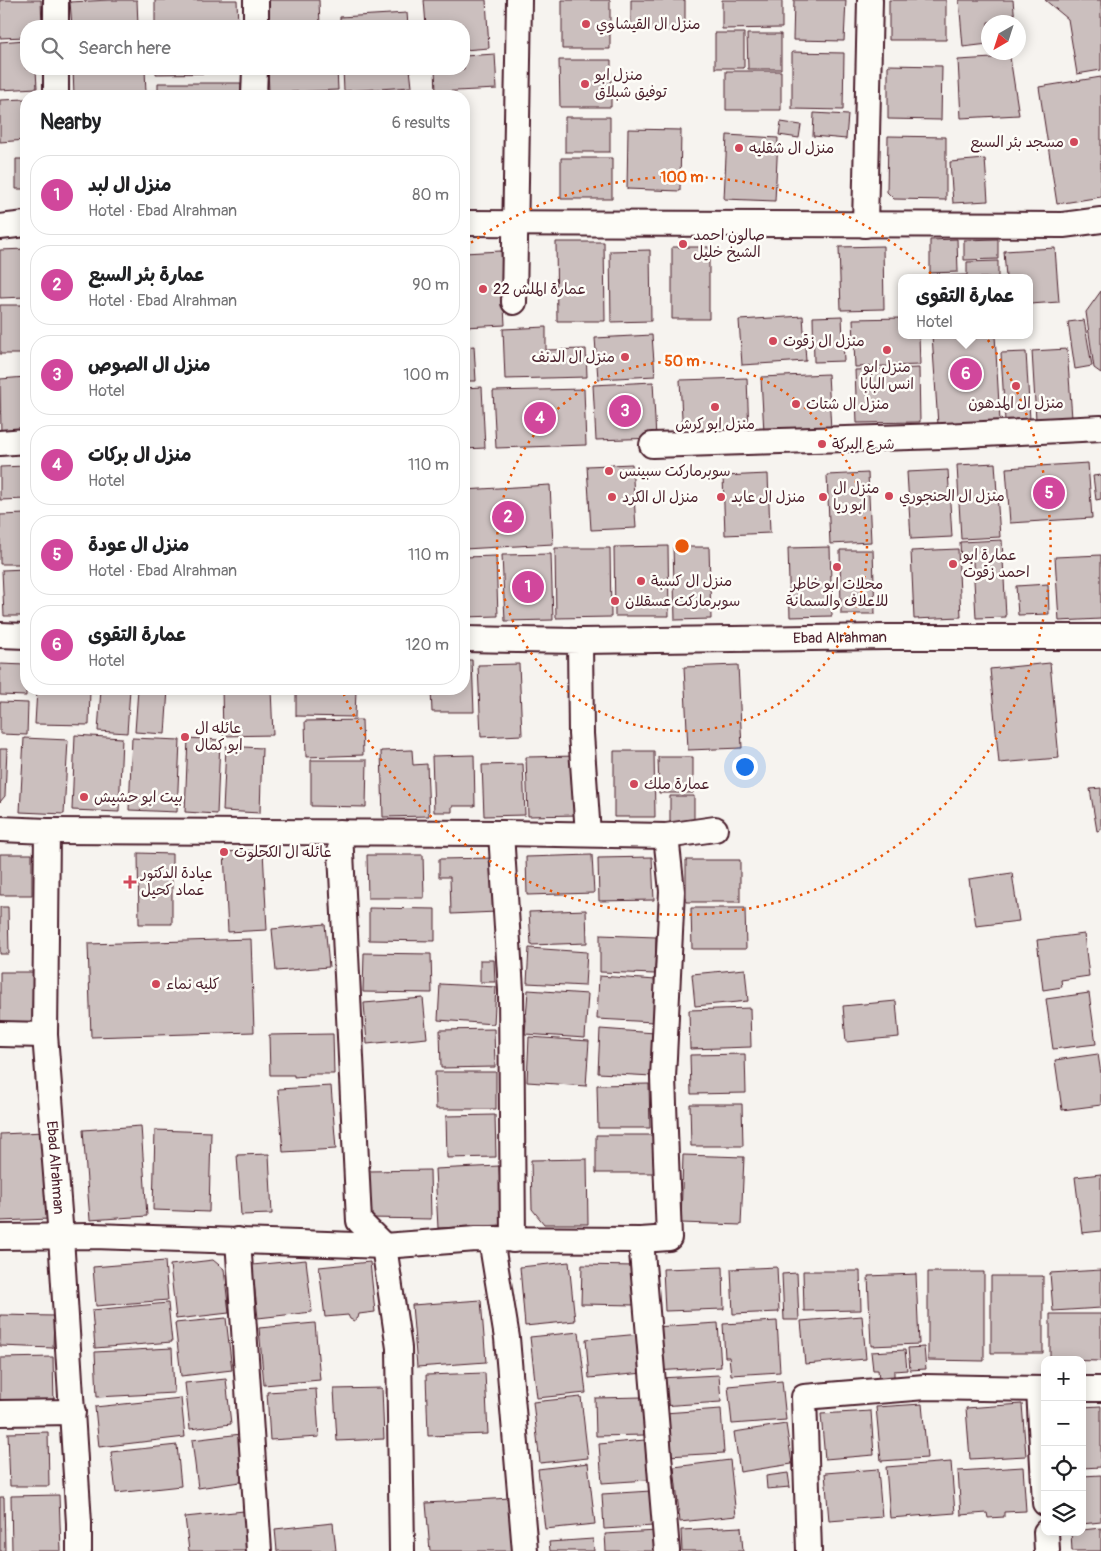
<!DOCTYPE html>
<meta charset="utf-8">
<style>
:root{--surface:#fff;--page:#f2f2f2;--text:#202124;--muted:#757577;--line:#e0e0e0;--accent:#0b8043}
body{margin:0;font-family:Pangolin,"Playpen Sans Arabic",sans-serif;background:var(--page);color:var(--text)}
.controls{position:absolute;right:15px;bottom:15px;display:grid;overflow:hidden;border-radius:10px;box-shadow:0 2px 12px #0003}
.controls button{width:45px;height:45px;display:grid;place-items:center;padding:0;border:0;border-bottom:1px solid var(--line);background:var(--surface);color:var(--text);font:25px sans-serif}
.compass{position:absolute;left:981px;top:15px;width:45px;height:45px;border-radius:50%;background:var(--surface);box-shadow:0 2px 12px #0003;rotate:219deg}
.you{position:absolute;left:744px;top:766px;width:18px;height:18px;margin:-12px;border:4px solid #fff;border-radius:50%;background:#1a73e8;box-shadow:0 0 0 8px #1a73e833}
.badge{display:grid;place-items:center;width:32px;height:32px;border-radius:50%;background:var(--accent);color:#fff;font-size:16px;font-weight:700}
.pin{position:absolute;translate:-50% -50%;border:2px solid #fff;box-shadow:0 1px 5px #0006}
.popup{position:absolute;left:898px;top:274px;width:135px;height:65px;box-sizing:border-box;display:grid;place-content:center;border-radius:10px;background:var(--surface);filter:drop-shadow(0 1px 4px #0005);font-size:16px;white-space:nowrap;color:var(--muted)}
.popup b{font-size:19px;color:var(--text)}
.popup::after{content:'';position:absolute;left:50%;top:100%;margin-left:-10px;border:10px solid transparent;border-top-color:var(--surface)}
.list{margin:0;padding:0;list-style:none}
h2{display:flex;justify-content:space-between;align-items:center;height:65px;margin:0;padding:0 20px;font-size:21px}
h2 small{font-size:16px;font-weight:400;color:var(--muted)}
.list li{display:grid;grid-template-columns:32px 1fr auto;gap:15px;align-items:center;box-sizing:border-box;height:80px;margin:0 10px 10px;padding:0 10px;border:1px solid var(--line);border-radius:20px}
.list b{display:block;font-size:19px;white-space:nowrap}
.list p{margin:0;font-size:16px;white-space:nowrap;color:var(--muted)}
.list em{font-size:16px;font-style:normal;color:var(--muted)}
.icon{flex:none;width:28px;height:28px;fill:none;stroke:currentColor;stroke-width:2;stroke-linecap:round;stroke-linejoin:round}
.map{position:relative;flex:none;width:1101px;height:1551px;overflow:hidden}
.search{position:absolute;background:var(--surface);box-shadow:0 2px 12px #0003;left:20px;top:20px;width:450px;height:55px;display:flex;align-items:center;gap:12px;box-sizing:border-box;padding:0 18px;border-radius:20px;color:var(--muted);font-size:19px}
.panel{position:absolute;background:var(--surface);box-shadow:0 2px 12px #0003;left:20px;top:90px;width:450px;height:605px;border-radius:20px}
.map>svg:first-child{display:block}
.building{fill:#cbbfbe;stroke:#4a1f2b}
.lines{fill:none;stroke-linecap:round;stroke-linejoin:round}
.minor-casing{stroke:#4a1f2b;stroke-width:28}
.minor{stroke:#fdfcf7;stroke-width:24}
.ring{fill:none;stroke:#e8590c;stroke-width:2.5;stroke-dasharray:2.5 5}
.poi-dot{fill:#d1495b;stroke:#fdfcf7;stroke-width:2}
.labels{text-anchor:middle;dominant-baseline:central;stroke-width:5;stroke-linejoin:round;paint-order:stroke}
.poi-label{font-size:15px;fill:#4a1f2b;stroke:#fdfcf7;text-anchor:start}
.street-label{font-size:15px;fill:#4a1f2b;stroke:#fdfcf7}
.centre{fill:#e8590c;stroke:#fdfcf7;stroke-width:2.5}
.ring-label{font-size:15px;text-anchor:middle;font-weight:bold;fill:#e8590c;stroke:#fdfcf7;stroke-width:5;stroke-linejoin:round;paint-order:stroke}
</style>
<div class="map">
<svg width="1101" height="1551" viewBox="0 0 1101 1551">
<rect width="100%" height="100%" fill="#f6f3ef"/>
<filter id="ink" filterUnits="userSpaceOnUse"><feTurbulence type="fractalNoise" baseFrequency=".02" numOctaves="2"/><feDisplacementMap in="SourceGraphic" scale="10" xChannelSelector="R" yChannelSelector="G"/><feConvolveMatrix kernelMatrix="1 2 1 2 8 2 1 2 1" color-interpolation-filters="sRGB"/></filter>
<g filter="url(#ink)">
<path class="building" d="M0,0H41L42,26H26V37L0,38Z
M110,0H137L138,26H72L70,2Z
M155,0H237L238,26H155Z
M265,0H319L320,26H266Z
M424,0H486L489,48L464,50V26H426Z
M562,0H610V49H562Z
M631,0H685V31L631,30Z
M722,0H782V28L722,29Z
M794,0H846L844,41L793,40Z
M889,0H946V40H889Z
M959,0H1013L1015,22H988V44L963,47Z
M1045,0H1101V70L1077,74L1068,19Z
M407,13L408,26H340V17Z
M715,33H744V68H715Z
M747,34H781V69H748Z
M26,40V69H36L37,88L0,90V42Z
M792,52L844,53L843,110L792,109Z
M495,54L497,89L436,92L435,69H464V56Z
M1010,57L1019,115L961,118L958,60Z
M559,60H611V107H560Z
M888,65L942,66L941,120L888,119Z
M73,69H145L146,93L74,96Z
M156,69H238V73L156,74Z
M268,69H337L338,90L269,93Z
M343,69H410L412,87L344,91Z
M726,71H781V110H726Z
M1101,77V197L1057,204L1039,87Z
M158,83H241V96H158Z
M26,99V140L0,142V100Z
M814,113L848,115L846,139L813,136Z
M565,117H610V152H565Z
M781,122L801,125L799,138L779,135Z
M628,129L681,130L680,191L627,189Z
M727,135L778,138L775,201L724,199Z
M888,136L946,137V200L894,199L887,192Z
M561,158H612V199H561Z
M16,159H26V214H24V189H16Z
M985,159L988,201L953,203L950,162Z
M957,239L958,272L930,273V240Z
M998,239V259L964,260V240Z
M556,242H604L605,321H557Z
M883,246L884,309L841,310L839,247Z
M672,247H709V319H672Z
M1055,248L1059,302L1030,304V278H1006L1004,251Z
M26,249V297L0,298V250Z
M650,250L651,321L611,322L610,251Z
M501,251L505,325L464,327V253Z
M998,261V278H930V276L967,275V262Z
M1101,291V373L1094,368L1086,312Z
M0,305H26V354H0Z
M803,316L806,361L742,365L739,320Z
M842,316L844,361L814,362L813,317Z
M902,318V335H919L920,365L855,367L853,319Z
M1084,320L1092,366L1075,369L1068,322Z
M546,327V350L586,349L587,377L505,379L503,329Z
M652,335L655,376L598,379L595,338Z
M932,335H995L1000,422L938,425Z
M474,346L476,381H464V347Z
M1067,349L1072,418L1036,420L1032,351Z
M1026,352L1030,420L1005,421L1001,353Z
M919,368L920,422L857,423L855,370Z
M828,374L831,430L764,433L761,377Z
M26,377V429H19V434L1,435L0,379Z
M747,378L749,434L683,437L680,380Z
M653,382L656,438L596,440L593,385Z
M482,387L485,448L464,449V388Z
M584,389L586,445L496,448L493,391Z
M995,463L1000,537L961,539L957,465Z
M1088,463L1092,518L1010,523L1006,468Z
M632,464L636,528L591,530L587,466Z
M26,466V499L0,500V467Z
M948,470L952,537L911,539L907,472Z
M868,473L871,542L830,544L827,475Z
M768,474L770,533L725,535L723,476Z
M1101,475V499L1096,500L1093,476Z
M550,485L553,544L464,549V490Z
M26,514V564H0V515Z
M1002,540L1006,617L976,618L973,562H961L960,542Z
M668,546L669,616H615L614,547Z
M673,547H709L711,619L675,620Z
M830,547L832,616L790,617L788,548Z
M555,548H610L611,617L556,618Z
M958,549L961,617L914,619L911,551Z
M840,550H873L875,614H841Z
M551,554L553,620L505,621L502,555Z
M1101,555V619L1059,621L1055,557Z
M496,556L498,616L464,617V557Z
M26,569V616H4L2,570Z
M1048,584L1049,614L1018,615L1016,586Z
M464,660H472L474,712H432L431,689H464Z
M1050,663L1059,758L999,763L990,669Z
M0,664L26,665V696L0,695Z
M519,664L522,735L481,737L478,665Z
M738,665L742,748L688,750L684,667Z
M37,689H90L89,725L35,724Z
M101,689H130L127,733L98,731Z
M138,689H168L165,734L135,732Z
M222,689H271L273,735L223,736Z
M296,689L356,690L355,717L296,716Z
M0,702L28,703L27,735L0,734Z
M362,720L363,755L306,757L305,721Z
M75,735L122,738L119,812L72,810Z
M24,738L68,740L64,814L20,812Z
M132,738L180,740L177,812L129,810Z
M188,738L220,740L217,814L185,812Z
M226,746L262,748L260,813L223,811Z
M0,749H7L5,796L0,802Z
M412,750L413,765L427,764L429,816L383,817L381,751Z
M614,751H654L655,817H614Z
M474,755L475,806H452V812H434L432,756Z
M578,756L579,815L528,816L526,757Z
M658,757H693V793H659Z
M311,760H367L366,807L311,806Z
M523,764L525,815L484,816L482,765Z
M1101,788V830L1097,831L1090,789Z
M670,796H694V824H670Z
M263,850L267,930L228,932L224,852Z
M138,853L172,854V924H139Z
M0,854H32V895H0Z
M367,855H423L424,898H368Z
M592,855L594,893L527,895L526,857Z
M652,857L654,900L599,901L598,858Z
M495,858L497,912L451,914L450,877H439V859Z
M686,860H740V902H686Z
M1012,873L1019,921L976,926L969,879Z
M0,907H8L9,954H0Z
M369,908L435,909V941L369,940Z
M691,908H745L746,949H692Z
M586,910L587,943L531,945L529,912Z
M325,924L329,967L276,971L272,929Z
M1084,934L1089,976L1061,980L1062,987L1043,990L1037,940Z
M600,935L656,937L655,974L600,972Z
M251,939L254,1032L91,1037L88,944Z
M529,948L587,952L585,986L527,983Z
M364,953L431,954L432,993L363,992Z
M480,960H494L495,982H480Z
M745,969L748,1001L695,1006L692,974Z
M0,972H33L32,1026L0,1025Z
M599,976L656,980L654,1022L597,1019Z
M440,984L496,987L494,1024L438,1020Z
M528,990L588,994L585,1038L525,1034Z
M1089,993L1096,1044L1053,1049L1046,999Z
M423,998L427,1038L367,1044L364,1003Z
M896,1001L899,1037L846,1042L843,1006Z
M750,1008L751,1047L690,1049L689,1010Z
M494,1029L495,1067L441,1068L440,1030Z
M600,1029L655,1033L652,1076L598,1073Z
M333,1034L334,1074H308V1076L294,1077V1075H270L269,1035Z
M529,1037L589,1041L586,1086L527,1082Z
M745,1054L746,1093L691,1094L690,1055Z
M1098,1054L1101,1074V1105L1062,1110L1055,1060Z
M435,1072H496V1109H436Z
M649,1084L650,1128H598L597,1085Z
M331,1086L336,1149L283,1152L278,1089Z
M690,1104H742L743,1146H691Z
M495,1115L496,1157L447,1158L446,1116Z
M141,1126L147,1216L90,1220L83,1130Z
M155,1130L211,1132L209,1212L153,1210Z
M45,1132L50,1219L0,1221V1134Z
M596,1135H658V1173H596Z
M269,1154L272,1214L241,1215L237,1155Z
M683,1155L744,1157L741,1225L681,1223Z
M587,1159L588,1224H544L532,1209L531,1160Z
M499,1166L502,1225L438,1228L435,1169Z
M430,1170L431,1219L370,1218L368,1171Z
M1101,1174V1231L1082,1233L1075,1177Z
M213,1260L224,1269L229,1313L176,1319L170,1265Z
M306,1260L312,1312L258,1318L252,1265Z
M165,1261L168,1300L96,1306L93,1267Z
M370,1262L375,1312L359,1314L358,1318L354,1321L350,1319L348,1315L325,1317L319,1267Z
M569,1262L575,1321L525,1326L520,1267Z
M582,1265L635,1266V1305L581,1304Z
M723,1267L724,1309L665,1311L663,1269Z
M777,1267L779,1312L733,1314L731,1269Z
M1101,1270V1308L1053,1311L1050,1273Z
M803,1271H860L861,1310L804,1311Z
M928,1272H984V1361L928,1360Z
M797,1273L799,1320H784L782,1274Z
M916,1274L919,1344L871,1346L868,1276Z
M991,1276H1043V1353H991Z
M481,1300L486,1362L417,1367L412,1305Z
M168,1303L172,1342L95,1348L92,1310Z
M1050,1314H1101V1361L1050,1360Z
M0,1315L54,1316L53,1348L0,1346Z
M862,1316L866,1359L805,1364L801,1321Z
M226,1318L232,1370L181,1376L175,1323Z
M777,1321L780,1372L731,1375L729,1357H725L723,1324Z
M315,1323L320,1380L264,1385L259,1328Z
M718,1323L721,1367L656,1371L654,1327Z
M579,1332L586,1393L537,1398L530,1337Z
M640,1334L644,1373L589,1378L586,1339Z
M924,1347L926,1369L910,1370L908,1348Z
M172,1348L174,1393L97,1397L95,1352Z
M905,1350L907,1370L894,1371V1378L879,1379L878,1370H873L871,1352Z
M53,1357L54,1404L0,1405V1358Z
M485,1373L488,1434L428,1436L426,1375Z
M719,1375L721,1402L661,1406L659,1378Z
M226,1379L231,1424L190,1429L185,1383Z
M782,1381L786,1420L732,1424L728,1386Z
M382,1388L384,1439L337,1441L334,1389Z
M316,1389L319,1437L270,1440L267,1392Z
M581,1397L588,1458L540,1463L533,1402Z
M643,1397L644,1435L596,1436L595,1398Z
M181,1398L185,1437L99,1447L95,1407Z
M922,1404L927,1458L881,1461L876,1407Z
M1022,1404L1026,1456L970,1459L966,1408Z
M1101,1406V1467L1082,1468V1407Z
M721,1409L724,1453L667,1456L664,1413Z
M871,1411L874,1455L825,1459L821,1414Z
M786,1424L792,1464L740,1472L734,1432Z
M48,1432L49,1486H10L8,1433Z
M241,1434L247,1481L198,1488L192,1440Z
M645,1440L648,1480L602,1483L599,1444Z
M177,1445L181,1486L116,1493L111,1452Z
M730,1460L736,1516L680,1522L674,1467Z
M951,1462L955,1513L890,1518L886,1467Z
M588,1463L595,1524L545,1529L538,1469Z
M1023,1467L1026,1511L1004,1512V1517L988,1518L987,1513L961,1515L958,1471Z
M878,1469L882,1517L829,1521L825,1473Z
M788,1473L790,1487L767,1489L766,1476Z
M1101,1475V1522L1082,1524V1476Z
M651,1491L653,1526L604,1529L602,1494Z
M59,1495L61,1551H12L11,1496Z
M0,1497H4L5,1551H0Z
M510,1498L513,1551H430L426,1503Z
M244,1511L248,1551H189L185,1517Z
M333,1523L336,1551H277L275,1529Z
M741,1527L743,1551H682L681,1530Z
M1101,1528V1551H1072L1071,1532H1082V1530Z
M657,1531L658,1551H606L605,1534Z
M593,1539L594,1551H550L549,1542Z"/>
<g class="lines">
<g class="minor-casing">
<g id="minor">
<path d="M56,26V0"/>
<path d="M256,26V0"/>
<path d="M56,96V69"/>
<path d="M254,96L255,69"/>
<path d="M464,223L1063,225L1101,220"/>
<path d="M865,225L870,0"/>
<path d="M0,227L26,224"/>
<path d="M514,302L519,0"/>
<path d="M0,443L26,441"/>
<path d="M652,445L943,436L1101,428"/>
<path d="M0,635L26,636"/>
<path d="M464,639L580,641L581,734L588,834"/>
<path id="s1" d="M580,641L886,637H1101"/>
<path id="s2" d="M0,829L47,831L45,1035L61,1237L79,1523V1551"/>
<path d="M47,831L501,833L666,836L715,829"/>
<path d="M340,832L359,1221L384,1246L399,1348L402,1551"/>
<path d="M501,833L511,990L513,1240"/>
<path d="M0,1034L45,1035"/>
<path d="M0,1237L94,1236L384,1246L476,1239L641,1240L669,1238L663,1078L672,891L666,836"/>
<path d="M491,1239L507,1338L525,1551"/>
<path d="M238,1240L259,1551"/>
<path d="M641,1240L667,1551"/>
<path d="M1039,1389L1045,1503"/>
<path d="M1082,1389H1101"/>
<path d="M0,1413L73,1412"/>
<path d="M1046,1532L1047,1551"/>
<path d="M809,1551L804,1397L925,1387L1045,1389"/>
</g>
</g>
<use href="#minor" class="minor"/>
</g>
</g>
<g class="ring">
<circle cx="682" cy="546" r="185"/>
<path d="M465 247A369 369 0 1 1 342 690"/>
</g>
<g class="poi-dot">
<circle cx="586" cy="24" r="5"/>
<circle cx="585" cy="84" r="5"/>
<circle cx="1074" cy="142" r="5"/>
<circle cx="739" cy="148" r="5"/>
<circle cx="683" cy="244" r="5"/>
<circle cx="483" cy="289" r="5"/>
<circle cx="773" cy="341" r="5"/>
<circle cx="887" cy="350" r="5"/>
<circle cx="625" cy="357" r="5"/>
<circle cx="1016" cy="386" r="5"/>
<circle cx="796" cy="404" r="5"/>
<circle cx="715" cy="407" r="5"/>
<circle cx="822" cy="444" r="5"/>
<circle cx="609" cy="471" r="5"/>
<circle cx="889" cy="496" r="5"/>
<circle cx="612" cy="497" r="5"/>
<circle cx="721" cy="497" r="5"/>
<circle cx="823" cy="497" r="5"/>
<circle cx="953" cy="564" r="5"/>
<circle cx="837" cy="567" r="5"/>
<circle cx="641" cy="581" r="5"/>
<circle cx="615" cy="601" r="5"/>
<circle cx="185" cy="737" r="5"/>
<circle cx="634" cy="784" r="5"/>
<circle cx="84" cy="797" r="5"/>
<circle cx="224" cy="852" r="5"/>
<path d="M127.5 874.5h5v5h5v5h-5v5h-5v-5h-5v-5h5z"/>
<circle cx="156" cy="984" r="5"/>
</g>
<g class="labels">
<g class="poi-label">
<text x="596" y="24">منزل ال القيشاوي</text>
<text x="595" y="75">منزل ابو<tspan x="595" dy="17">توفيق شبلاق</tspan></text>
<text x="1064" y="142" text-anchor="end">مسجد بئر السبع</text>
<text x="749" y="148">منزل ال شقليه</text>
<text x="693" y="235">صالون احمد<tspan x="693" dy="17">الشيخ خليل</tspan></text>
<text x="493" y="289">عمارة الملش 22</text>
<text x="783" y="341">منزل ال زقوت</text>
<text x="615" y="357" text-anchor="end">منزل ال الدنف</text>
<text x="887" y="367" text-anchor="middle">منزل ابو<tspan x="887" dy="17">انس البابا</tspan></text>
<text x="1016" y="403" text-anchor="middle">منزل ال المدهون</text>
<text x="806" y="404">منزل ال شتات</text>
<text x="715" y="424" text-anchor="middle">منزل ابو كرش</text>
<text x="832" y="444">شرع البركة</text>
<text x="619" y="471">سوبرماركت سبينس</text>
<text x="833" y="488">منزل ال<tspan x="833" dy="17">ابو ريا</tspan></text>
<text x="899" y="496">منزل ال الحنجوري</text>
<text x="622" y="497">منزل ال الكرد</text>
<text x="731" y="497">منزل ال عابد</text>
<text x="963" y="555">عمارة ابو<tspan x="963" dy="17">احمد زقوت</tspan></text>
<text x="651" y="581">منزل ال كسبة</text>
<text x="837" y="584" text-anchor="middle">محلات ابو خاطر<tspan x="837" dy="17">للاعلاف والسمانة</tspan></text>
<text x="625" y="601">سوبرماركت عسقلان</text>
<text x="195" y="728">عائله ال<tspan x="195" dy="17">ابو كمال</tspan></text>
<text x="644" y="784">عمارة ملك</text>
<text x="94" y="797">بيت ابو حشيش</text>
<text x="234" y="852">عائله ال الكحلوت</text>
<text x="141" y="873">عيادة الدكتور<tspan x="141" dy="17">عماد كحيل</tspan></text>
<text x="166" y="984">كليه نماء</text>
</g>
<g class="street-label">
<text stroke="none"><textPath href="#s1" startOffset="260">Ebad Alrahman</textPath></text>
<text stroke="none"><textPath href="#s2" startOffset="384">Ebad Alrahman</textPath></text>
</g>
</g>
<circle cx="682" cy="546" r="8" class="centre"/>
<g class="ring-label">
<text x="682" y="182">100 m</text>
<text x="682" y="366">50 m</text>
</g>
</svg>
<div class="controls">
<button>+</button>
<button>−</button>
<button><svg class="icon" aria-label="locate" viewBox="0 0 24 24"><circle cx="12" cy="12" r="6"/><path d="M12 2v4M12 18v4M2 12h4M18 12h4"/></svg></button>
<button><svg class="icon" aria-label="layers" viewBox="0 0 24 24"><path d="M12 4l9 5-9 5-9-5zM3 14l9 5 9-5"/></svg></button>
</div>
<svg class="compass" viewBox="-18 -18 36 36"><path d="M0-13l5 13h-10z" fill="#e53935"/><path d="M0 13l5-13h-10z" fill="#757577"/></svg>
<div class="you"></div>
<div class="pin badge" style="left:528px;top:587px;background:#d1479c">1</div>
<div class="pin badge" style="left:508px;top:517px;background:#d1479c">2</div>
<div class="pin badge" style="left:625px;top:411px;background:#d1479c">3</div>
<div class="pin badge" style="left:540px;top:418px;background:#d1479c">4</div>
<div class="pin badge" style="left:1049px;top:493px;background:#d1479c">5</div>
<div class="pin badge" style="left:966px;top:374px;background:#d1479c">6</div>
<div class="popup"><b>عمارة التقوى</b>Hotel</div>
<div class="search"><svg class="icon" aria-label="search" viewBox="0 0 24 24"><circle cx="10" cy="10" r="6"/><path d="M15 15l6 6"/></svg>Search here</div>
<section class="panel">
<h2>Nearby<small>6 results</small></h2>
<ul class="list">
<li><span class="badge" style="background:#d1479c">1</span><div><b>منزل ال لبد</b><p>Hotel · Ebad Alrahman</p></div><em>80 m</em></li>
<li><span class="badge" style="background:#d1479c">2</span><div><b>عمارة بئر السبع</b><p>Hotel · Ebad Alrahman</p></div><em>90 m</em></li>
<li><span class="badge" style="background:#d1479c">3</span><div><b>منزل ال الصوص</b><p>Hotel</p></div><em>100 m</em></li>
<li><span class="badge" style="background:#d1479c">4</span><div><b>منزل ال بركات</b><p>Hotel</p></div><em>110 m</em></li>
<li><span class="badge" style="background:#d1479c">5</span><div><b>منزل ال عودة</b><p>Hotel · Ebad Alrahman</p></div><em>110 m</em></li>
<li><span class="badge" style="background:#d1479c">6</span><div><b>عمارة التقوى</b><p>Hotel</p></div><em>120 m</em></li>
</ul>
</section>
</div>
